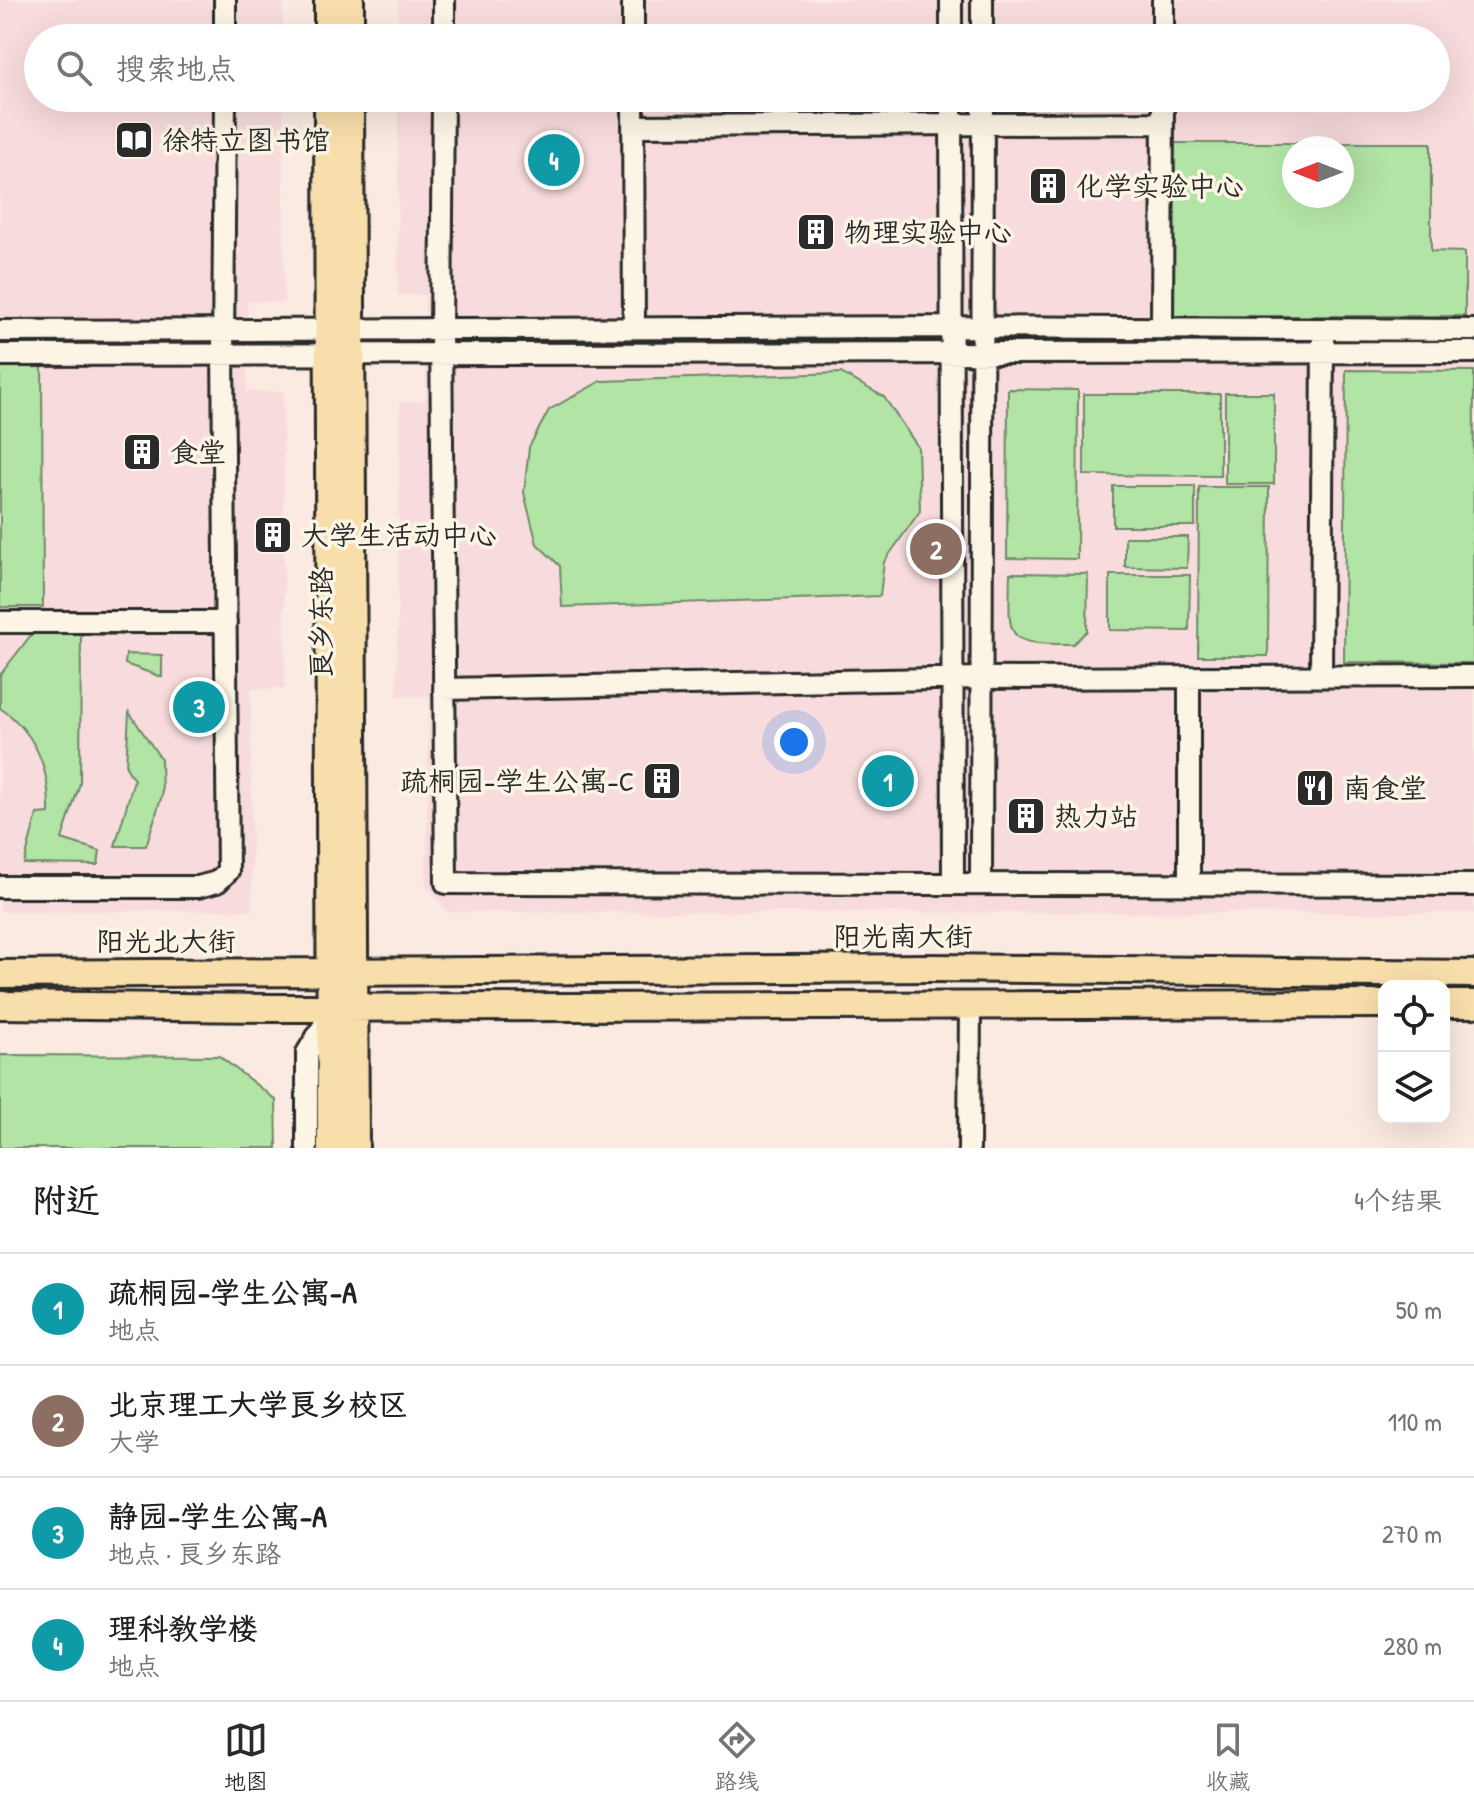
<!DOCTYPE html>
<html lang="zh">
<meta charset="utf-8">
<style>
:root{--surface:#fff;--page:#f2f2f2;--text:#202124;--muted:#757577;--line:#e0e0e0;--accent:#2b2b2b}
body{margin:0;font-family:"Patrick Hand","LXGW WenKai TC",sans-serif;background:var(--page);color:var(--text)}
.controls{position:absolute;right:24px;bottom:24px;display:grid;overflow:hidden;border-radius:16px;box-shadow:0 8px 32px #0002}
.controls button{width:72px;height:72px;display:grid;place-items:center;padding:0;border:0;border-bottom:2px solid var(--line);background:var(--surface);color:var(--text);font:40px sans-serif}
.compass{position:absolute;left:1282px;top:136px;width:72px;height:72px;border-radius:50%;background:var(--surface);box-shadow:0 8px 32px #0002;rotate:270deg}
.you{position:absolute;left:794px;top:742px;width:28px;height:28px;margin:-20px;border:6px solid #fff;border-radius:50%;background:#1a73e8;box-shadow:0 0 0 12px #1a73e833}
.badge{display:grid;place-items:center;width:52px;height:52px;border-radius:50%;background:var(--accent);color:#fff;font-size:26px;font-weight:700}
.pin{position:absolute;translate:-50% -50%;border:4px solid #fff;box-shadow:0 2px 8px #0006}
.list{margin:0;padding:0;list-style:none}
h2{display:flex;justify-content:space-between;align-items:center;height:104px;margin:0;padding:0 32px;font-size:34px}
h2 small{font-size:26px;font-weight:400;color:var(--muted)}
.list li{display:grid;grid-template-columns:52px 1fr auto;gap:24px;align-items:center;box-sizing:border-box;height:112px;padding:0 32px;border-top:2px solid var(--line)}
.list b{display:block;font-size:30px;white-space:nowrap}
.list p{margin:0;font-size:26px;white-space:nowrap;color:var(--muted)}
.list em{font-size:26px;font-style:normal;color:var(--muted)}
.icon{flex:none;width:44px;height:44px;fill:none;stroke:currentColor;stroke-width:2;stroke-linecap:round;stroke-linejoin:round}
.map{position:relative;flex:none;width:1474px;height:1148px;overflow:hidden}
.search{position:absolute;background:var(--surface);box-shadow:0 8px 32px #0002;left:24px;right:24px;top:24px;height:88px;display:flex;align-items:center;gap:20px;box-sizing:border-box;padding:0 28px;border-radius:44px;color:var(--muted);font-size:30px}
.sheet{height:552px;background:var(--surface)}
nav{display:flex;justify-content:space-around;align-items:center;box-sizing:border-box;height:112px;border-top:2px solid var(--line);background:var(--surface);font-size:22px;color:var(--muted)}
nav a{display:grid;justify-items:center;gap:4px}
nav .on{color:var(--accent)}
.map>svg:first-child{display:block}
.built{fill:#f8dcdd;fill-rule:evenodd}
.green{fill:#b2e4a5;stroke:#6e8868;stroke-width:2;fill-rule:evenodd}
.lines{fill:none;stroke-linecap:round;stroke-linejoin:round}
.minor-casing{stroke:#2b2b2b;stroke-width:26}
.major-casing{stroke:#2b2b2b;stroke-width:32}
.minor{stroke:#fcf5e5;stroke-width:20}
.major{stroke:#f8deab;stroke-width:26}
.labels{text-anchor:middle;dominant-baseline:central;stroke-width:7;stroke-linejoin:round;paint-order:stroke}
.poi-label{font-size:28px;fill:#2b2b2b;stroke:#fcf5e5;text-anchor:start}
.street-label{font-size:28px;fill:#2b2b2b;stroke:#fcf5e5}
</style>
<div class="map">
<svg width="1474" height="1148" viewBox="0 0 1474 1148">
<rect width="100%" height="100%" fill="#faeae1"/>
<filter id="ink" filterUnits="userSpaceOnUse"><feTurbulence type="fractalNoise" baseFrequency=".0125" numOctaves="2"/><feDisplacementMap in="SourceGraphic" scale="16" xChannelSelector="R" yChannelSelector="G"/><feConvolveMatrix kernelMatrix="1 2 1 2 8 2 1 2 1" color-interpolation-filters="sRGB"/></filter>
<g filter="url(#ink)">
<path class="built" d="M0,0H283V38H38V98H283L284,302H247V391L283,392L285,688L251,689L252,910L0,912Z
M398,0H1474V913L448,912L426,885L429,696H397L400,402L426,401L425,295H398V98H1436V38H398ZM1294,148H1342V196H1294Z"/>
<path class="green" d="M1169,143H1431V251L1465,252V316H1169ZM1294,148H1342V196H1294Z
M0,364H42L43,607H0Z
M1346,370L1474,371L1473,663L1344,662Z
M841,373L884,397L918,447L920,511L884,562L880,596L562,607L560,566L537,544L524,493L529,447L549,410L601,381Z
M1008,389L1078,390L1077,559L1007,558Z
M1225,393H1274V484H1225Z
M1084,394H1220V476L1084,475Z
M1113,486H1195V526H1113Z
M1199,487H1269L1268,656H1198Z
M1125,537H1188L1187,568L1125,567Z
M1010,573L1088,574L1087,631L1073,644C1002,645 1009,638 1010,573Z
M1110,575H1190L1189,631L1110,630Z
M41,622H122V635H81L80,783L62,839L100,851L98,865L24,864L37,814L49,813C50,770 37,733 0,708V675Z
M126,654L162,655V677L125,664Z
M129,712L161,759L162,795L146,846H115L134,780L126,767Z
M0,1055L219,1056L276,1100L277,1148H0Z"/>
<g class="lines">
<g class="minor-casing">
<path id="minor" d="M633,0V38
M951,0V38
M982,0V38
M225,38V0
M444,38V0
M1163,38V0
M443,98L441,331L446,883L1474,885
M633,98L634,328
M951,98L953,884
M633,126L1163,123
M1162,328L1163,98
M0,331L953,327L1474,330
M0,355L1474,352
M0,622H226
M1321,675L1323,339
M444,689L981,678L1474,676
M981,884L983,98
M1189,884V678
M0,887H198L217,882L228,871L223,353L225,98
M307,1148V1053L329,1017
M969,1148L970,1005"/>
</g>
<g class="major-casing">
<path id="major" d="M328,0V38
M350,0V38
M328,98L331,1148
M350,98L355,1148
M0,974L931,968L1474,974
M1444,1004H1474
M0,1005L274,1008L1384,1004"/>
</g>
<use href="#minor" class="minor"/>
<use href="#major" class="major"/>
</g>
</g>
<defs>
<g id="library-square" transform="scale(2)"><rect x="-9" y="-9" width="18" height="18" rx="4" fill="#2b2b2b" stroke="#fcf5e5"/><path d="M-6-4Q-3-5.5-.7-3.5V5Q-3 3-6 4ZM6-4Q3-5.5 .7-3.5V5Q3 3 6 4Z" fill="#fff"/></g>
<g id="building-square" transform="scale(2)"><rect x="-9" y="-9" width="18" height="18" rx="4" fill="#2b2b2b" stroke="#fcf5e5"/><path d="M-4-6H4V6H1V3H-1V6H-4ZM-2.5-4.3h1.7v1.8h-1.7ZM.8-4.3h1.7v1.8H.8ZM-2.5-1h1.7V.8h-1.7ZM.8-1h1.7V.8H.8Z" fill="#fff"/></g>
<g id="restaurant-square" transform="scale(2)"><rect x="-9" y="-9" width="18" height="18" rx="4" fill="#2b2b2b" stroke="#fcf5e5"/><path d="M-5-6h1v4h1v-4h1v4h1v-4h1v5L-1.5 .5V6h-2V.5L-5-1ZM5-6V6H3V1.5H1.5Q1.5-4 5-6Z" fill="#fff"/></g>
</defs>
<g fill-rule="evenodd">
<use href="#library-square" x="134" y="140"/>
<use href="#building-square" x="1048" y="186"/>
<use href="#building-square" x="816" y="232"/>
<use href="#building-square" x="142" y="452"/>
<use href="#building-square" x="273" y="535"/>
<use href="#building-square" x="662" y="781"/>
<use href="#restaurant-square" x="1315" y="788"/>
<use href="#building-square" x="1026" y="816"/>
</g>
<g class="labels">
<g class="poi-label">
<text x="162" y="140">徐特立图书馆</text>
<text x="1076" y="186">化学实验中心</text>
<text x="844" y="232">物理实验中心</text>
<text x="170" y="452">食堂</text>
<text x="301" y="535">大学生活动中心</text>
<text x="634" y="781" text-anchor="end">疏桐园-学生公寓-C</text>
<text x="1343" y="788">南食堂</text>
<text x="1054" y="816">热力站</text>
</g>
<g class="street-label">
<text transform="translate(321 623) rotate(-90)">良乡东路</text>
<text x="903" y="936">阳光南大街</text>
<text x="166" y="941">阳光北大街</text>
</g>
</g>
</svg>
<div class="controls">
<button><svg class="icon" aria-label="locate" viewBox="0 0 24 24"><circle cx="12" cy="12" r="6"/><path d="M12 2v4M12 18v4M2 12h4M18 12h4"/></svg></button>
<button><svg class="icon" aria-label="layers" viewBox="0 0 24 24"><path d="M12 4l9 5-9 5-9-5zM3 14l9 5 9-5"/></svg></button>
</div>
<svg class="compass" viewBox="-18 -18 36 36"><path d="M0-13l5 13h-10z" fill="#e53935"/><path d="M0 13l5-13h-10z" fill="#757577"/></svg>
<div class="you"></div>
<div class="pin badge" style="left:888px;top:781px;background:#0f9aa8">1</div>
<div class="pin badge" style="left:936px;top:549px;background:#8d6e63">2</div>
<div class="pin badge" style="left:199px;top:707px;background:#0f9aa8">3</div>
<div class="pin badge" style="left:554px;top:160px;background:#0f9aa8">4</div>
<div class="search"><svg class="icon" aria-label="search" viewBox="0 0 24 24"><circle cx="10" cy="10" r="6"/><path d="M15 15l6 6"/></svg>搜索地点</div>
</div>
<section class="sheet">
<h2>附近<small>4个结果</small></h2>
<ul class="list">
<li><span class="badge" style="background:#0f9aa8">1</span><div><b>疏桐园-学生公寓-A</b><p>地点</p></div><em>50 m</em></li>
<li><span class="badge" style="background:#8d6e63">2</span><div><b>北京理工大学良乡校区</b><p>大学</p></div><em>110 m</em></li>
<li><span class="badge" style="background:#0f9aa8">3</span><div><b>静园-学生公寓-A</b><p>地点 · 良乡东路</p></div><em>270 m</em></li>
<li><span class="badge" style="background:#0f9aa8">4</span><div><b>理科教学楼</b><p>地点</p></div><em>280 m</em></li>
</ul>
</section>
<nav>
<a class="on"><svg class="icon" aria-label="map" viewBox="0 0 24 24"><path d="M3 6l6-2 6 2 6-2v14l-6 2-6-2-6 2zM9 4v14M15 6v14"/></svg>地图</a>
<a><svg class="icon" aria-label="directions" viewBox="0 0 24 24"><path d="M12 3l9 9-9 9-9-9zM9 14v-3h6M13 9l2 2-2 2"/></svg>路线</a>
<a><svg class="icon" aria-label="saved" viewBox="0 0 24 24"><path d="M7 4h10v16l-5-4-5 4z"/></svg>收藏</a>
</nav>
